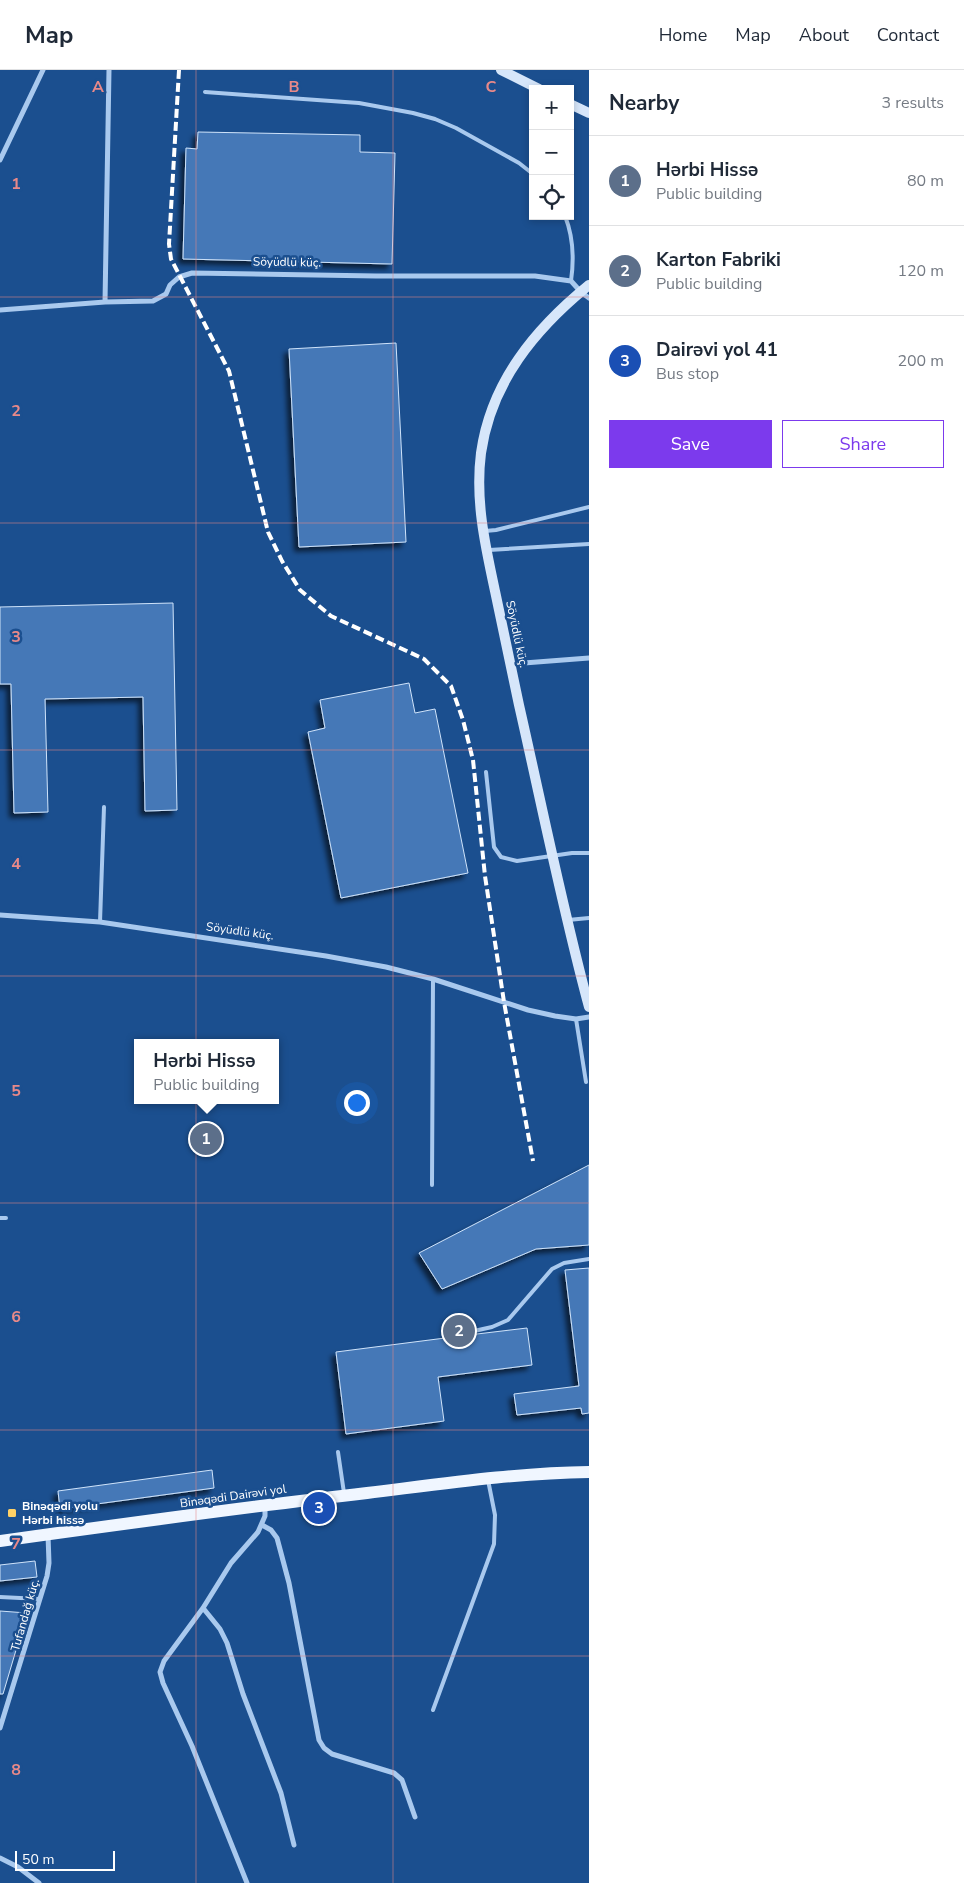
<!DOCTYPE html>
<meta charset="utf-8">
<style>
:root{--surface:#fff;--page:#f6f6f7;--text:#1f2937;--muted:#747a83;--line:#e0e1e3;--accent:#7c3aed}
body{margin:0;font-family:"Nunito Sans",sans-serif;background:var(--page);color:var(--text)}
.controls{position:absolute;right:15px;top:15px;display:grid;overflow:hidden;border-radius:0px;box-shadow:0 2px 8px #0003}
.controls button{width:45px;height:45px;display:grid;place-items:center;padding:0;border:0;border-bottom:1px solid var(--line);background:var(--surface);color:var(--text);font:25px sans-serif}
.scale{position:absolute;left:15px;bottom:12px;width:100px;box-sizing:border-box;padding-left:5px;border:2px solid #fff;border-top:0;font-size:14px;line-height:18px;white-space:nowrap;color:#fff;-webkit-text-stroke:4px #1b4f8f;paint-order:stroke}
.you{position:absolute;left:356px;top:1032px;width:18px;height:18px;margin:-12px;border:4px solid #fff;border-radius:50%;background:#1a73e8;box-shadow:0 0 0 8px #1a73e833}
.badge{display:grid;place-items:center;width:32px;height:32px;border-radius:50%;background:var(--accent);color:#fff;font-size:16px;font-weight:700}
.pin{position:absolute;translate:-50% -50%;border:2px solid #fff;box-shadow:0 1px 5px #0006}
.popup{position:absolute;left:134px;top:969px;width:145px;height:65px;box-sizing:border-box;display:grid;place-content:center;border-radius:0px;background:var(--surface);filter:drop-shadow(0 1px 4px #0005);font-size:16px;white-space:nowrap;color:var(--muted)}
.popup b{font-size:19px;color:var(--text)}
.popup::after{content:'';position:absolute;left:50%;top:100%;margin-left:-10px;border:10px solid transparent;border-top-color:var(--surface)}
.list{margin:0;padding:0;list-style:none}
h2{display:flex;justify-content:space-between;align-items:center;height:65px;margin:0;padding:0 20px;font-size:21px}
h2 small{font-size:16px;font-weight:400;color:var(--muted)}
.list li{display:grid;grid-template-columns:32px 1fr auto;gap:15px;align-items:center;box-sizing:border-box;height:90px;padding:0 20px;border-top:1px solid var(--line)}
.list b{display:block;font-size:19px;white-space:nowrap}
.list p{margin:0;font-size:16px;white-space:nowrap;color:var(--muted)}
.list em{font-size:16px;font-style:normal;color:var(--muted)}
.actions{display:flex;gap:10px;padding:15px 20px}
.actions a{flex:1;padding:11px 0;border:1px solid var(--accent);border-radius:0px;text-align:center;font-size:18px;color:var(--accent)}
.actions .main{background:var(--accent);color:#fff}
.icon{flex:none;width:28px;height:28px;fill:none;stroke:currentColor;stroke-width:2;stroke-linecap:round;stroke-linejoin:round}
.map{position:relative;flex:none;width:589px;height:1813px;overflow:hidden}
header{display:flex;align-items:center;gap:30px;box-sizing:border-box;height:70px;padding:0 25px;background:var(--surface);border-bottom:1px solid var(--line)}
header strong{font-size:24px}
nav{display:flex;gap:28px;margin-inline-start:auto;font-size:18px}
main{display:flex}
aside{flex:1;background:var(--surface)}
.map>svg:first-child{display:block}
.building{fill:#4478b7;stroke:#cfe3fa;filter:url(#shadow)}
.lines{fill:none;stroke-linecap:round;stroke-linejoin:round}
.lane{stroke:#a9c9ee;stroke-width:4}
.street{stroke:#a9c9ee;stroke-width:5}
.secondary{stroke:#d6e6fa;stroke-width:10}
.primary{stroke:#f0f6ff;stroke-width:12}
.rail{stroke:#fff;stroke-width:4;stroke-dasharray:9 4;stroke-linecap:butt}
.grid{fill:none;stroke:#e88989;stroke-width:1;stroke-opacity:0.55}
.poi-dot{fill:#ffd166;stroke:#1b4f8f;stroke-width:2}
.labels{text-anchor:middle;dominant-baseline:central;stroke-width:5;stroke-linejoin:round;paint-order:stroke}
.street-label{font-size:12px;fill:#fff;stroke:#1b4f8f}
.poi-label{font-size:12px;font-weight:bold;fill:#fff;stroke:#1b4f8f;text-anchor:start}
.grid-label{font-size:16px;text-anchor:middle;font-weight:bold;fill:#e88989;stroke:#1b4f8f;stroke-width:5;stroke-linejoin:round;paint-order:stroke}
</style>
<header>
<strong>Map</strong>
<nav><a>Home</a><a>Map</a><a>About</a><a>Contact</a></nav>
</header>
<main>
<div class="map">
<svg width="589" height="1813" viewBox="0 0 589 1813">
<defs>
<filter id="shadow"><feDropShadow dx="-4.5" dy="4.5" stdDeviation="2.5" flood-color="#0009"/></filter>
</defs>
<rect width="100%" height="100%" fill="#1b4f8f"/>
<path class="building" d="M198,62L360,65V82L395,83L392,194L183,189L186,78L197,79Z
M396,273L406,472L299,477L289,279Z
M173,533L177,740L145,741L143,627L45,629L48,742L14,743L11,614H0V537Z
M409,613L415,643L435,639L468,803L341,828L308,662L325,658L320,630Z
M589,1095V1175L536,1179L442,1219L419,1183Z
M589,1198V1343L582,1344L581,1338L517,1345L514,1324L579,1316L565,1200Z
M527,1258L532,1295L438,1307L444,1351L346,1364L336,1282L453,1267L457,1269L477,1264Z
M212,1400L214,1418L60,1439L58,1421Z
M35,1491L37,1507L0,1511V1495Z
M0,1541L27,1543L3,1624H0Z"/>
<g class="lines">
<path class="lane" d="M205,22L359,33L413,43L435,49L456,58L519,93L533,104
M565,146C573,166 574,190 571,211
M485,461L496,460L589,437
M489,480L589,474
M486,702L494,777L501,787L517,791L572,783H589
M568,850L589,848
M100,852L104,737
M576,949L586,1012
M432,1115L433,909
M0,1148H6
M456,1265L492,1257L508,1250L552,1199L564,1193L589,1189
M338,1382L344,1423
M0,1527L40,1529
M433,1640L494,1474L495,1445L488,1410"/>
<path class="street" d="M0,90L43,0
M105,232L109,0
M0,240L105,232L153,231L166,224L170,215L179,207L192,203L376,206H535L571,211L581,222L589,228
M511,594L589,588
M0,845L100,852L326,886L386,897L433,909L528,940L555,946L576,949L589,947
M262,1455L271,1460L277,1468L289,1513L319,1670L324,1678L332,1684L394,1703L402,1710L415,1747
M203,1538L220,1559L227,1573L243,1624L281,1723L294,1775
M0,1658L47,1506L49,1493L48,1465
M0,1788L18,1797L39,1813
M247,1813L192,1676L163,1613L160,1602L164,1591L203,1538L231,1493L258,1462L265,1446V1437"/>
<path class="secondary" d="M501,0L539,19
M570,34L589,43
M589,215C535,259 491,312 481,383C475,430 485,475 495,521C503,559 511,597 519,635C542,736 562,837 589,937"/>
<path class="primary" d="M0,1471C122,1454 245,1437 367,1423C441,1414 515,1403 589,1402"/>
<path class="rail" d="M179,0L169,174L171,189L229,301L268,462L282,491L300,520L331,546L424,589L451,616L463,650L473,690L485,806L504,932L533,1091"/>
</g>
<path class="grid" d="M196,0V1813M393,0V1813M0,227H589M0,453H589M0,680H589M0,906H589M0,1133H589M0,1360H589M0,1586H589"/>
<rect class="poi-dot" x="7" y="1438" width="10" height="10" rx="2.5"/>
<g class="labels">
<g class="street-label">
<text transform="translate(287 192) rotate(1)">Söyüdlü küç.</text>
<text transform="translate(517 564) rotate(78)">Söyüdlü küç.</text>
<text transform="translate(240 861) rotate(8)">Söyüdlü küç.</text>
<text transform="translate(233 1426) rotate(-8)">Binəqədi Dairəvi yol</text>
<text transform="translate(25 1545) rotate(-74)">Tufandağ küç.</text>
</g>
<g class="poi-label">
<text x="22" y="1436">Binəqədi yolu<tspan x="22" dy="14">Hərbi hissə</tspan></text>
</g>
</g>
<g class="grid-label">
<text x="98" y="22">A</text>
<text x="294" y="22">B</text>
<text x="491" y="22">C</text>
<text x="16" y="119">1</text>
<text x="16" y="346">2</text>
<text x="16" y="572">3</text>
<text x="16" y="799">4</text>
<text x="16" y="1026">5</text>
<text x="16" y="1252">6</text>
<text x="16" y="1479">7</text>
<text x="16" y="1705">8</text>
</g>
</svg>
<div class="controls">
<button>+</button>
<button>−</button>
<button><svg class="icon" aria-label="locate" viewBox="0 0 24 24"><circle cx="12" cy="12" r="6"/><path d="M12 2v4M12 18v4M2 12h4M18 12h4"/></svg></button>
</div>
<div class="scale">50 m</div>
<div class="you"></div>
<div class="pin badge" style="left:206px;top:1069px;background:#5c6f8a">1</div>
<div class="popup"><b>Hərbi Hissə</b>Public building</div>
<div class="pin badge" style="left:459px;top:1261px;background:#5c6f8a">2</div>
<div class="pin badge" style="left:319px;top:1438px;background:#1a4fb4">3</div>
</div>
<aside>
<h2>Nearby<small>3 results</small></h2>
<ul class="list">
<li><span class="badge" style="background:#5c6f8a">1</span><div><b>Hərbi Hissə</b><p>Public building</p></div><em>80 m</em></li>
<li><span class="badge" style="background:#5c6f8a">2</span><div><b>Karton Fabriki</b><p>Public building</p></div><em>120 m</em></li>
<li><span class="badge" style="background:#1a4fb4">3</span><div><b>Dairəvi yol 41</b><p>Bus stop</p></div><em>200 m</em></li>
</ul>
<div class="actions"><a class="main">Save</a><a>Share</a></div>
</aside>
</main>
